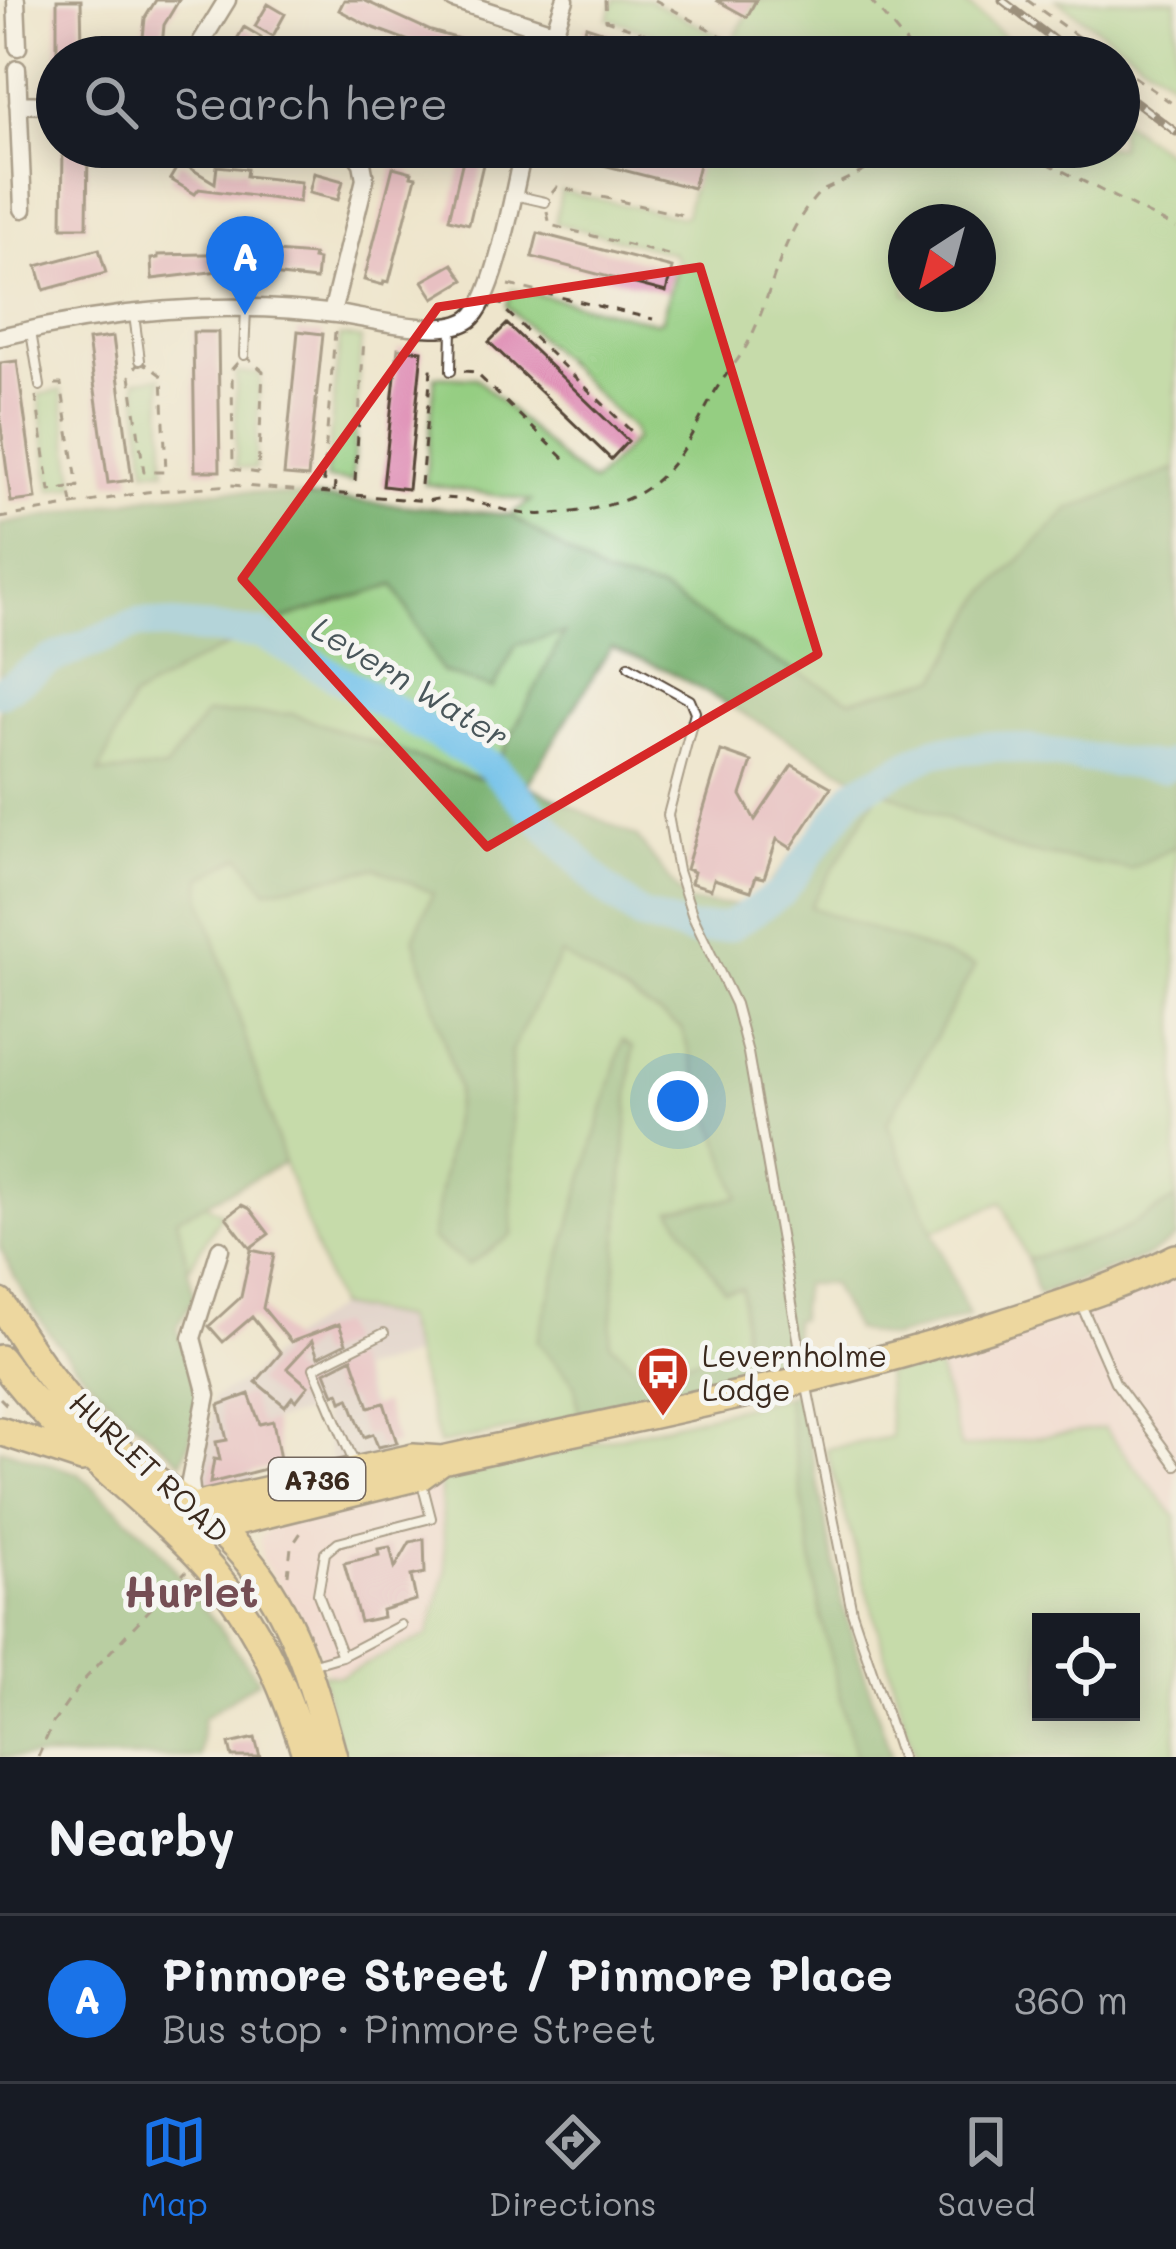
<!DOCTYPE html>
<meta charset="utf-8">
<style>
:root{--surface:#171b24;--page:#242831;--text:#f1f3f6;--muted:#9ea1a6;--line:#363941;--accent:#1a73e8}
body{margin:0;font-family:Mali,sans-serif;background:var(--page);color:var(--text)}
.controls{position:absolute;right:36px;bottom:36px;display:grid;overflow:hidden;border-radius:0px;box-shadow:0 6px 30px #0003}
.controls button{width:108px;height:108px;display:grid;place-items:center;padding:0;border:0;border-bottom:3px solid var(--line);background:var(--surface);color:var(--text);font:60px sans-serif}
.compass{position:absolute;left:888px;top:204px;width:108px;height:108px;border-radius:50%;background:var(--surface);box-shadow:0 6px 30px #0003;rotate:216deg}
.you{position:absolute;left:678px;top:1101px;width:42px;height:42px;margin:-30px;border:9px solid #fff;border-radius:50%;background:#1a73e8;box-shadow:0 0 0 18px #1a73e833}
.badge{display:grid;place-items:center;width:78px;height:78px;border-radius:50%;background:var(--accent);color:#fff;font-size:39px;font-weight:700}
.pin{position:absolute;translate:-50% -99px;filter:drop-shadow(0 3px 6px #0008)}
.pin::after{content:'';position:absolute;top:63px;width:42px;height:36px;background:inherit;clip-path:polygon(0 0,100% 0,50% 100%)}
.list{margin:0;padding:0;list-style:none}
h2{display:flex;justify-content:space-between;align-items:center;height:156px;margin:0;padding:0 48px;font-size:51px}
h2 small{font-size:39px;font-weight:400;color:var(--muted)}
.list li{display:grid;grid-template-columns:78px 1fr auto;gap:36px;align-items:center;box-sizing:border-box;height:168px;padding:0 48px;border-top:3px solid var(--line)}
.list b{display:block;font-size:45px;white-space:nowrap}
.list p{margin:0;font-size:39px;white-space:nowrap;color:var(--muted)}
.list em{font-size:39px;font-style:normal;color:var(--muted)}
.icon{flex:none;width:66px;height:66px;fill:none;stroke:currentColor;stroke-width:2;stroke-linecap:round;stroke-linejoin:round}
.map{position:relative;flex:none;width:1176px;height:1757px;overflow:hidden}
.search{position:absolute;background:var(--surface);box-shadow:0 6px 30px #0003;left:36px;right:36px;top:36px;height:132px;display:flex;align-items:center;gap:30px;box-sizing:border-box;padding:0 42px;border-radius:66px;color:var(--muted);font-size:45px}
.sheet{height:324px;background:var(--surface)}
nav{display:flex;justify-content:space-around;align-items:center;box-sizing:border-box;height:168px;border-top:3px solid var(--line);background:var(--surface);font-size:33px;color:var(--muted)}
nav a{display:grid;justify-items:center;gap:6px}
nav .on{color:var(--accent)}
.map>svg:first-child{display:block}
.built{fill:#f6cfd6}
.industrial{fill:#d1bdc9}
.green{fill:#95ce82;stroke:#687c50;stroke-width:3;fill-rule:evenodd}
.forest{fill:#78b170;stroke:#5a6e47;stroke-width:3;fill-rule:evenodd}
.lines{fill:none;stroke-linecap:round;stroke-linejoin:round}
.river{stroke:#6dbfe9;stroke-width:30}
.building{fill:#e092b7}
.service-casing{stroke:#564638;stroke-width:12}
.minor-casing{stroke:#564638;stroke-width:21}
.primary-casing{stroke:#564638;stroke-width:32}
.path{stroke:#564638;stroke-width:3;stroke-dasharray:9 9;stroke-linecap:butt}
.service{stroke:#fff;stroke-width:8}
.minor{stroke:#fff;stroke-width:16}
.primary{stroke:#ebc669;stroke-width:27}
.rail-casing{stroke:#3b2a1e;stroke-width:9}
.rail{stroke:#f6f6f2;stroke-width:4.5;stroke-dasharray:14;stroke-linecap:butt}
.marked{fill:none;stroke:#d62828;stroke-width:9;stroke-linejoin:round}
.labels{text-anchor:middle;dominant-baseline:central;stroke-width:10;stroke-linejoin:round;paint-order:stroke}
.shield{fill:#f6f6f2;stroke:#73675e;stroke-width:3}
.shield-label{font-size:27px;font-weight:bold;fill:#3b2a1e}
.poi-label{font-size:30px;fill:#3b2a1e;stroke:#f6f6f2;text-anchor:start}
.street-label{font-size:30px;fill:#3b2a1e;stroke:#f6f6f2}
.water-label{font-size:33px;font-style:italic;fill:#4a575b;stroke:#f6f6f2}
.district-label{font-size:42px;font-weight:bold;fill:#754e54;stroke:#f6f6f2}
</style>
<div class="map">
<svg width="1176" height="1757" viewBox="0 0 1176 1757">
<rect width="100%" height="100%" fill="#f6f6f2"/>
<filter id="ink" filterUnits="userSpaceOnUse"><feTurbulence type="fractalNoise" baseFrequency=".00833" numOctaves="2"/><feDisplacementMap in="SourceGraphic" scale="24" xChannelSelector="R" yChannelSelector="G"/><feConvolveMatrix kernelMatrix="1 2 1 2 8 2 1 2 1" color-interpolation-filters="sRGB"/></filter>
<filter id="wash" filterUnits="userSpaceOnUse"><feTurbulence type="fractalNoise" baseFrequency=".004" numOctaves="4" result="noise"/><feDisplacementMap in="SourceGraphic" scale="48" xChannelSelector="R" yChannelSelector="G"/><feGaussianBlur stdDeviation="2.7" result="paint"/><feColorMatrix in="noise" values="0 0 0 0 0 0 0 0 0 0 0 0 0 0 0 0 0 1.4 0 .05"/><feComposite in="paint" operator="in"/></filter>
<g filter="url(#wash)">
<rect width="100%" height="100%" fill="#eee5cc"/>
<path class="built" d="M1176,1279V1517L1104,1428L960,1449L938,1367Z
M440,1481L446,1572L428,1636L340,1676L328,1675L306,1624L262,1560L260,1537L270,1527Z"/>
<path class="industrial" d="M337,1306L403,1318L413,1356L358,1371L391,1455L333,1468L320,1410L238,1429L255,1484L215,1487L196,1478L211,1424L213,1398L248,1378L289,1339Z"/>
<path class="green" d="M615,0H649L727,40L718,57L608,18Z
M756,0H961L1029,57H729L733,39Z
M1057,0H1176V84Z
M1119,119L1176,159V469L1070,509L984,596L938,678L850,700L761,653L660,590L603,576L510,515L531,501L425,484L435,376L476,378L568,465L593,483L635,439L632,429L507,306L512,289L656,322L662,319L678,259L673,253L555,223L561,191L681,217L686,214L702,147H1119ZM906,222H978V294H906Z
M340,336L361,339L352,482L326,479Z
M236,373L260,374L255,469L236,467Z
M161,377L165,470H146L136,380Z
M61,390L76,486L51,490L39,395Z
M395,585L442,672L494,688L516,645L565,632L489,780L468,776L292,714H206L165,769L98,773L132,699L196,661L289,617Z
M880,789L1015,850L1130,869L1176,846V1199L1109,1238L1027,1259L1002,1202L933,1231L886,1123L974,966L809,908Z
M241,856L266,890L376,868L433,893L414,937L458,1089L432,1239L512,1235L511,1051L561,953L681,1028L740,1197L673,1211L742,1288L743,1347L641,1374L610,1343L633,1047L575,1384L579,1417L439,1444L403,1318L337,1306L284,1163L201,895V878Z
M205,1203L222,1213L188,1270L177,1218Z
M938,1367L961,1448L1104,1428L1176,1517V1757H915L826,1449L891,1437L885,1372ZM1041,1622H1131V1712H1041Z
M786,1396L822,1623L856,1757H341L321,1674L340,1676L428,1635L446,1572L440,1481Z"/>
<path class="forest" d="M1176,469V846L1130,869L1015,850L881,789L810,907L975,966L887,1123L969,1316L891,1338L855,1330L831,1284H803L799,1319L793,1320L795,1363L579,1417L575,1384L537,1341L623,1040L633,1047L610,1343L642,1373L743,1346L742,1288L724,1290L672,1210L739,1197L681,1028L561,954L511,1051L512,1235L468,1265L432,1239L458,1089L414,937L433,893L376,868L266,890L241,856L202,878L201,895L284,1163L177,1218L194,1296L177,1328C197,1388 207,1401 182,1462C98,1392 47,1350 0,1247V525L158,495L228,490L510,515L603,576L660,590L761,653L850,700L938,678L984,596L1070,509ZM394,585L442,672L493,689L516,645L564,633L489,779L468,776L293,714H206L165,769L99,773L132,699L196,661L289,617ZM611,647L667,670L854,777L752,906L687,903L637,837L527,785Z
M1176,1199V1238L1150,1255L1038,1295L1027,1259L1109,1238Z
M799,1390L843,1607L892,1757H856L822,1623L786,1396Z
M0,1448L78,1473L154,1542L259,1680L203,1718L200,1757H0Z"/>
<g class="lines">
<path class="river" d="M0,692L50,660L138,623L262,634L491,766L601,885L640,916L693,931L730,926L781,893L855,792L935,751L997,746L1163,768L1176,762"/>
</g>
<g id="blocks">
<path class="building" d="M57,0H81L82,46H78V57H57Z
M156,0H179L164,25L161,57H141L145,18Z
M344,0H363L431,31L470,42L464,57H452L371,27L339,10Z
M716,0H756L747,17Z
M268,4L285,14L273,36L255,26Z
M586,26L672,54V57H600L579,50Z
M244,27L261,37L250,57H236L229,53Z
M499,42L507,57H470Z
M63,147H88L87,227H62Z
M466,147H487L469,224L449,219Z
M553,147H634L699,164L693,188L552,152Z
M180,162L215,183L217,166L247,169L246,176L301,182L299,202L199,189L195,194L170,179Z
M393,167L412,172L411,176L416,177L389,282L384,281L383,285L364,280Z
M314,173L343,181L338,200L309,193Z
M538,233L672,268L666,292L532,257Z
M99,249L106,273L44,290L37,266Z
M251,250L314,255L313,259L318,260L316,280L227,270L152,279L151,259L158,258V255L250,253Z
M453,264L464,280L434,298L423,281Z
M507,324L628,441L611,459L489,342Z
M298,331L323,334L308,477L284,475Z
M193,332H218L220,471H195Z
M113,337L132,480L108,483L88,340Z
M398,348L422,351L408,489L383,486Z
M17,361L36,499L11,502L0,419V363Z
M721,751L752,762L741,795L755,820L792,765L831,787L791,848L777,839L764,878L756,876L751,891L714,879L711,889L691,883L694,872L686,869Z
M242,1205L250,1209L269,1234L250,1248L226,1217Z
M251,1250L274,1255L263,1308L291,1342L339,1324L346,1343L318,1357L312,1341L287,1368L308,1386L296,1401L292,1397L285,1406L256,1382L281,1353L252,1317L223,1342L209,1326L241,1297Z
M352,1358L369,1407L384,1403L397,1443L378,1447L373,1434L364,1437L349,1398L342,1401L339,1392L334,1394L325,1372Z
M249,1394L260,1424L273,1421L281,1465L210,1483L214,1459L220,1460L216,1442L227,1440L219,1405Z
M424,1539L425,1573L411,1576L416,1600L382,1610L383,1617L360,1622L344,1563L379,1555L378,1549L390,1547L395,1568L410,1542Z
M255,1738L260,1757H232L229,1744Z"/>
</g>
</g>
<g filter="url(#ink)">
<use href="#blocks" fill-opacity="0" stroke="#564638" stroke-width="3"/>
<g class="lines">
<g class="service-casing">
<path id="service" d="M514,195L545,202
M134,315L140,360
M31,332L40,386
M244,355L246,309
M451,371L452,327
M629,666L690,700L695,712L668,815L678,871L693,917L735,1004L748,1053L804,1372
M1080,1302L1115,1382L1176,1465
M807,1387L852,1612L901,1757
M355,1465L314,1368L384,1333
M342,1656L318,1594L325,1553L338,1542L431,1518L422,1483
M314,1664L342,1656L401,1625"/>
</g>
<g class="minor-casing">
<path id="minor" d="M16,0L18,47
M454,0L553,32
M197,57L200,44L227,0
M546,57L565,0
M17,69L23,209
M18,104L47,105
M332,313L365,179L362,163L350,147
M0,337C108,310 225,300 336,314C368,318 443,339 470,319C496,299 515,184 524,147
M193,1507L190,1481L207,1395L192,1338L220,1249"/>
</g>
<g class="primary-casing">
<path id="primary" d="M0,1303C30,1351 64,1402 106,1440C156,1485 216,1516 257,1572C298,1627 315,1692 333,1757
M0,1359C55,1436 133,1487 198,1555C253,1613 283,1681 307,1757
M0,1431L82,1458
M166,1524L193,1507L413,1458L442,1460C630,1418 821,1383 1004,1323C1062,1304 1122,1286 1176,1258
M200,1530L420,1476L442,1460"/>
</g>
<path class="path" d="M605,0L606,20L713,57
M655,0L729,40
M870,0L918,57
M1027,0L1106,57
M1119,66L1176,106
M678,147L695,151L696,147
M1015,147L1176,228
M552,193L557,187L682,215
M547,212L550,225L672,256
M509,285L653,319
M503,297L501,306L631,431
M244,355L263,371L258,473L233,469L232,369Z
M140,360L162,376L166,472H144L130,376Z
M464,371L475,372L569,463
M55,384H61L78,487L69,488L72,503
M36,396L50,491L69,488
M355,481L364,338
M421,485L431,370H436
M334,492L335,483L323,481L335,332
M0,518L146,492L230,485L428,501C460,491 494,511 527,514C558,516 598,510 627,499C673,480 691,435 713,395C723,376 740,360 749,341C774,291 780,234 820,192L914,147
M0,1398L8,1406
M288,1575L291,1547L304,1528
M38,1757L53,1723L83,1681L186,1571"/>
<use href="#service" class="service"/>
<use href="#minor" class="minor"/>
<use href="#primary" class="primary"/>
<g class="rail-casing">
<path id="rail" d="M1002,0L1076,57
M1119,89L1176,132"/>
</g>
<use href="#rail" class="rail"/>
</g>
</g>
<path d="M0 0H1176V1757H0ZM700,267L818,654L487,847L242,579L438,307Z" fill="#eee5cc" fill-opacity=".55" fill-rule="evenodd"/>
<path class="marked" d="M700,267L818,654L487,847L242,579L438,307Z"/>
<defs>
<g id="bus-pin" transform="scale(2.7)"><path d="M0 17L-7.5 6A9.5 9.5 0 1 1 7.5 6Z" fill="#c8321e" stroke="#f6f6f2"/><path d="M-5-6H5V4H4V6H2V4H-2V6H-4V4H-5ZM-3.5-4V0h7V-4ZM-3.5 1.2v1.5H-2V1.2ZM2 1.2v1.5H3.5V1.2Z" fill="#fff"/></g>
</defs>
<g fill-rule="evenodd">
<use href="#bus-pin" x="663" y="1372"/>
</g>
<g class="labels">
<rect class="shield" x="269" y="1458" width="96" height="42" rx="9"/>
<g class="shield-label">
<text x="317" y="1479">A736</text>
</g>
<g class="poi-label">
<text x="702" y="1355">Levernholme<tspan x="702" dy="34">Lodge</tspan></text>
</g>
<g class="street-label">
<text transform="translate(150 1467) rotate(43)">HURLET ROAD</text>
</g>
<g class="water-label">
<text transform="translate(411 681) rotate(31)">Levern Water</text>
</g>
<g class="district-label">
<text x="191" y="1590">Hurlet</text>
</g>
</g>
</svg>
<div class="controls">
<button><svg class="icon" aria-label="locate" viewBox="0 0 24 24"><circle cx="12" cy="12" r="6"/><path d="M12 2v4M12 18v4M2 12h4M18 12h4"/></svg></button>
</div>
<svg class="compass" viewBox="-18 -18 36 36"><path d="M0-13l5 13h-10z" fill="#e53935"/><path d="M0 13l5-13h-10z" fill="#9ea1a6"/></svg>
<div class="you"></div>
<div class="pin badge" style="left:245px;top:315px">A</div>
<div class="search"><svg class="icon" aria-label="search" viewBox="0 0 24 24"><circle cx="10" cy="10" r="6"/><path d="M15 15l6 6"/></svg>Search here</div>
</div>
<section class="sheet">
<h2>Nearby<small></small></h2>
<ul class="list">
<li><span class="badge">A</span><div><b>Pinmore Street / Pinmore Place</b><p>Bus stop · Pinmore Street</p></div><em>360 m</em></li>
</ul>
</section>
<nav>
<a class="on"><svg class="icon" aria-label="map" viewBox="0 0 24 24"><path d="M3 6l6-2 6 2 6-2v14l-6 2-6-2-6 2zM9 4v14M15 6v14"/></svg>Map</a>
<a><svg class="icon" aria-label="directions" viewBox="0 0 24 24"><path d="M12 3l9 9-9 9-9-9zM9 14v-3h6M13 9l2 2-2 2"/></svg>Directions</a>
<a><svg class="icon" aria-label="saved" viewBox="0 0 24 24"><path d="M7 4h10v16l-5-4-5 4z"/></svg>Saved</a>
</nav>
